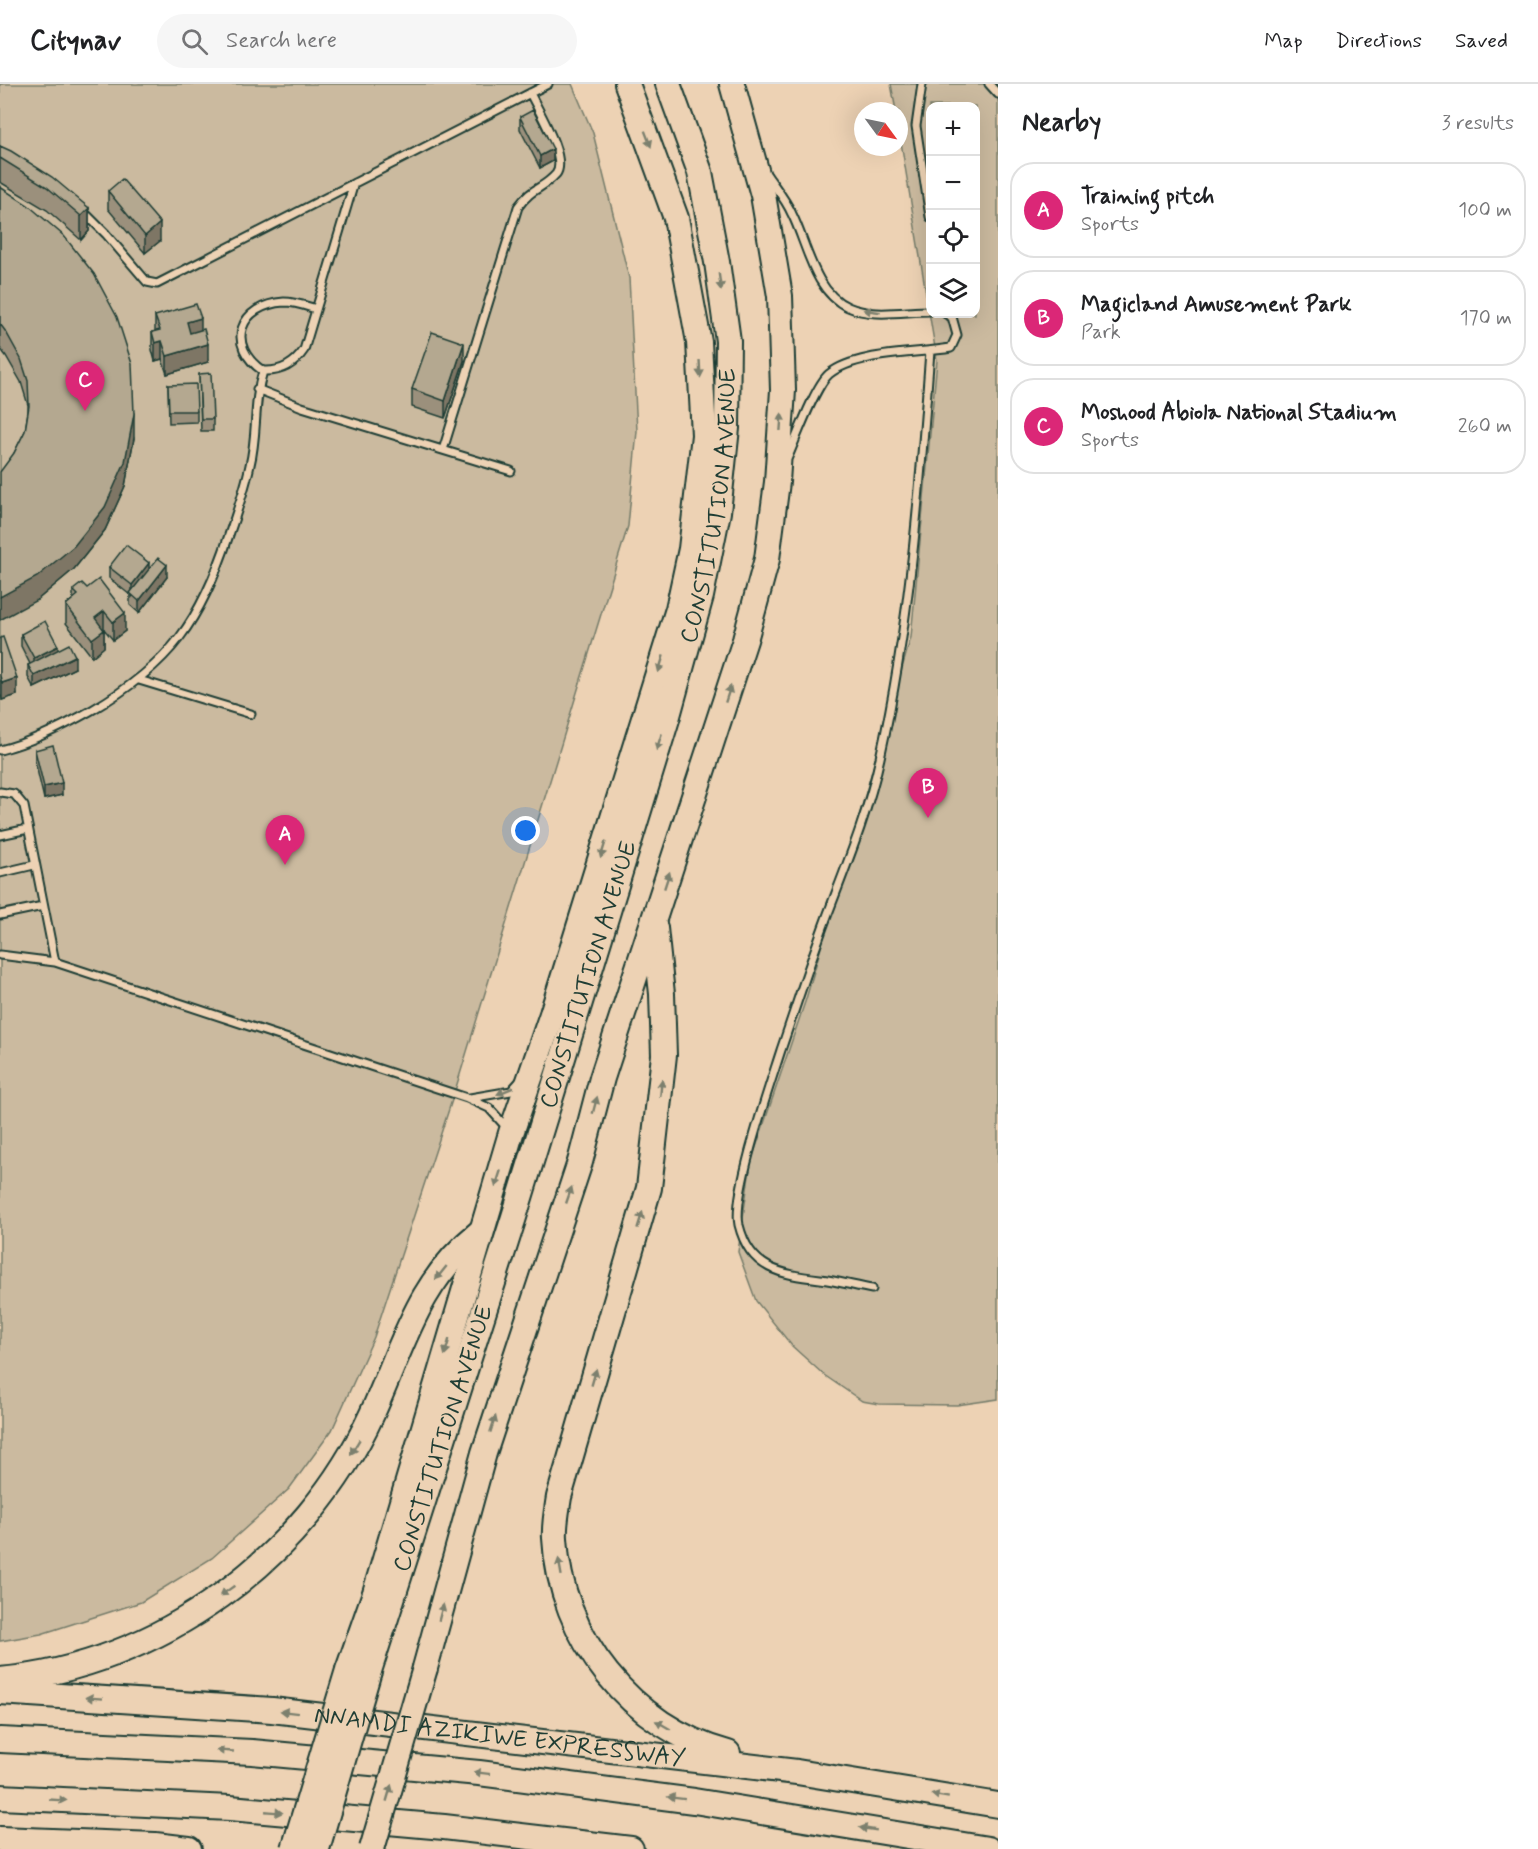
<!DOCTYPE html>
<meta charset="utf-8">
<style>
:root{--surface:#fff;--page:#f6f6f6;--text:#202124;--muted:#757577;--line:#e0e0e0;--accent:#db2777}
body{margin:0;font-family:Mynerve,sans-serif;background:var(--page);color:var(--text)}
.controls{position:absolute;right:18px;top:18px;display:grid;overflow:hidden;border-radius:12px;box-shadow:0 6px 24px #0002}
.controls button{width:54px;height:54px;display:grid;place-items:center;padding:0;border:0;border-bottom:2px solid var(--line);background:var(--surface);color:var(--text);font:30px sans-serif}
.compass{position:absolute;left:854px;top:18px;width:54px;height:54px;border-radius:50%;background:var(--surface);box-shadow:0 6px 24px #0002;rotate:123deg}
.you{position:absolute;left:526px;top:747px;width:21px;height:21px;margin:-15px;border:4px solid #fff;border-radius:50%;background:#1a73e8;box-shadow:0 0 0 9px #1a73e833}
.badge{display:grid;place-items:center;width:39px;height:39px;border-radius:50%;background:var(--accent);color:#fff;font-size:20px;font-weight:700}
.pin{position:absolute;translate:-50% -50px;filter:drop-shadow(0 2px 3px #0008)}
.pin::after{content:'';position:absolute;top:32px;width:21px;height:18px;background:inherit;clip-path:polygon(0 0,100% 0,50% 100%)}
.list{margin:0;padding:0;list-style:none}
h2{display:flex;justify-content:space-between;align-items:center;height:78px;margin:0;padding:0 24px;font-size:26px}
h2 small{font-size:20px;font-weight:400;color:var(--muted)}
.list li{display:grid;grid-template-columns:39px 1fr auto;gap:18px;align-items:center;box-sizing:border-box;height:96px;margin:0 12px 12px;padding:0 12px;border:2px solid var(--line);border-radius:24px}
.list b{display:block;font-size:22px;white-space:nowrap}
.list p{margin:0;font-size:20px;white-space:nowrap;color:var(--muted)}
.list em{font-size:20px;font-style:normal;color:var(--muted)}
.icon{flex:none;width:33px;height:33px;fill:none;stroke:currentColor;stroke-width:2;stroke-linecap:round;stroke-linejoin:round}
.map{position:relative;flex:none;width:998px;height:1765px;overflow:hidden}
header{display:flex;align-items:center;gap:36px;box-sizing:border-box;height:84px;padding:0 30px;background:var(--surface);border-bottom:2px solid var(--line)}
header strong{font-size:28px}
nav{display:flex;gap:33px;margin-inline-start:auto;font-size:21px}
.search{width:420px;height:54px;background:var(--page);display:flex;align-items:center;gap:15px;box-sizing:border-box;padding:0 21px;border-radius:33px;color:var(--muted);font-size:22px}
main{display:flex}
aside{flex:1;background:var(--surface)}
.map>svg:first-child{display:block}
.green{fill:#cbba9f;stroke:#757c6a;stroke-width:1.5;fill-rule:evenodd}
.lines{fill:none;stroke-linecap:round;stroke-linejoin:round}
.lane-casing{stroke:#1f3d34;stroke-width:11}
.highway-casing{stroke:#1f3d34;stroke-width:28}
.lane{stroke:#edd2b4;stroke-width:7}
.highway{stroke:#edd2b4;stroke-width:24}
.highway-bridge-casing{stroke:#1f3d34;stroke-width:28;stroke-linecap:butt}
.highway-bridge{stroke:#edd2b4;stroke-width:24}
.wall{fill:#9b907c;stroke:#1f3d34;stroke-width:1.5}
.shaded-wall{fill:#7e7665;stroke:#1f3d34;stroke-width:1.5}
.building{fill:#b4a890;stroke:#1f3d34;stroke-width:1.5}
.oneway{fill:#7c806e}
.labels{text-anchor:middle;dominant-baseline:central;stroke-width:4.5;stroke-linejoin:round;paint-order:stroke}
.street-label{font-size:24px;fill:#1f3d34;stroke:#edd2b4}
</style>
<header>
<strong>Citynav</strong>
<div class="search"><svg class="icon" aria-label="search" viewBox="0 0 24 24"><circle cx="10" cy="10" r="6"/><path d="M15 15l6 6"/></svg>Search here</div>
<nav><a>Map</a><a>Directions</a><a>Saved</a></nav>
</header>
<main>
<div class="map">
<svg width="998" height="1765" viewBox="0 0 998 1765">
<rect width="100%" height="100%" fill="#edd2b4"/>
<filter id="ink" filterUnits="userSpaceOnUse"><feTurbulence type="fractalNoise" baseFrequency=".0167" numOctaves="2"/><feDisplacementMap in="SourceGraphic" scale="12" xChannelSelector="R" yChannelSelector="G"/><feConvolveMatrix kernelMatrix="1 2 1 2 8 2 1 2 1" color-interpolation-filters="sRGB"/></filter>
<g filter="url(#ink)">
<path class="green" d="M0,0H572L593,49L629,194L637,347L628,442L454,1010L374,1253L332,1346L289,1405L212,1474L141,1518L41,1550L0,1557Z
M891,0H998V1315L957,1321L879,1320L862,1317L824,1291L792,1262L756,1217L738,1168L751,1078L806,915L911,553L937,276L899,46V27H896ZM930,22H975V230H930Z"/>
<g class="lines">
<g class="lane-casing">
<path id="lane" d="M922,0L916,42L930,133
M989,0L998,10
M767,91C775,103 786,116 792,130C807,160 814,208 848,223C873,234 904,227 930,227
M84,128L106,150L147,198L157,200L548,0
M263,287C225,261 239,221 284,218C295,218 306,222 316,225
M257,305L302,323L511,387
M443,366L518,123C532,103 543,105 556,90C568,75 538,26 530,9
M788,373C796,355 815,302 829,290C856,268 917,270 951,264L957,251L952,233L946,230
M139,596L251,630
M0,666C32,658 64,642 92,626C171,580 201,537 229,451C237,428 245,405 250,381C258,349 253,319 263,287C281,288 294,281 304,266L354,99
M0,708L14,710L24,722L55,878
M0,751L28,745
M0,789L34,781
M0,831L43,822
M0,871L55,878L467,1014L489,1024L507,1044
M470,1014L511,1007L520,997
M872,1205C855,1202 837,1197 820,1195C781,1190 750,1186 739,1141C732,1109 770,1001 781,966C796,922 810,878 826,835C846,782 868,729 880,674C910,540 920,404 930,267"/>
</g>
<g class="highway-casing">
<g id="highway">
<path d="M655,844L662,910L664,971L649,1104L559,1413C557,1426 554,1441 555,1454C560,1554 632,1644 728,1669"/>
<path d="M425,1584L484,1369L580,1078L602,994L745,556L767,475L777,398L783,306L780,212L763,111L732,0"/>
<path d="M348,1586L375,1509L511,1049L552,930L678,525L691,465L704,351L699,258L676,134L627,0"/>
<path id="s1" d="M369,1587L514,1133L667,635L701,512L718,428L727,344L728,257L717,178L700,88L668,0"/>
<path d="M0,1596C159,1582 306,1474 372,1330C404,1260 417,1199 480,1148"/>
<path id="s2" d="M0,1608L272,1626L797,1688L998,1721"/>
<path d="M0,1656L252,1668L479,1689L694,1717L988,1765"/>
<path d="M0,1713L230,1724L444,1743L631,1765"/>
<path d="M0,1755L155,1761L189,1765"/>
</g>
</g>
<use href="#lane" class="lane"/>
<use href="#highway" class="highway"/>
<g class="highway-bridge-casing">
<path id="highway-bridge" d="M294,1765L348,1586
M317,1765L369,1587
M372,1765L425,1584"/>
</g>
<use href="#highway-bridge" class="highway-bridge"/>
</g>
<path class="wall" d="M520,33L553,77L540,84L520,45Z
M0,62L89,124V147L81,156L47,126L0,98Z
M0,103L134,354L125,402L105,446L74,485L37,516L14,369L25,347L28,327V321L21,298L6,272L0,264Z
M108,107L160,157L145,169L108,125Z
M155,232L201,246L208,278L167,290L162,275L155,277L152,266V248H155Z
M464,277L445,334L412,323V305Z
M199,290L213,335V347H201Z
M168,301L197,327V338L169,339Z
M109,483L149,484L167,493L139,529L130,521V511L109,494Z
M87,504L125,547L113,556L104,545V563L92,573L66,539V521L73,515V506Z
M21,550L58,566L75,584L34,604L28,593V581L30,580L21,562Z
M0,554L17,611L2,616L0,610Z
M35,666L62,711L44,715L35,677Z"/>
<path class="shaded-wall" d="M553,65V77L540,84V72Z
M89,124V147L81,156V132Z
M160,139V157L145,169V152Z
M201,234V252L187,256V238Z
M162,257V275L155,277V259Z
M464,259V277L445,334V317Z
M208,260V278L167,290V272Z
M134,330V354L125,402L105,446L74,485L37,516L0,536V513Z
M149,479V491L132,513V501Z
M167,481V493L139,529V517Z
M104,527V545L95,552V534Z
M125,529V547L113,556V538Z
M104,546V563L92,573V555Z
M58,562V574L34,586V574Z
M75,572V584L34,604V592Z
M17,594V611L2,616V599Z
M62,699V711L44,715V703Z"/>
<path class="building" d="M533,26L553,65L540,72L520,33Z
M0,62L11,67L52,93L89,124L81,132L47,103L0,74Z
M122,95L160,139L145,152L108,107Z
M0,103L28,121L64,152L94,190L117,233L132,280L134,330L125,378L105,423L74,462L37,493L0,513V388L14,369L25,347L29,322L28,297L21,275L6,248L0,240Z
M196,220L201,234L187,238L190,249L204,245L208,260L167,272L162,257L155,259L152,248L160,246L155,232Z
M432,248L464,259L445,317L412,305Z
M211,289L213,335H201L199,290Z
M196,300L197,327H169L168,301Z
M126,461L149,479L132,501L109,483Z
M158,474L167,481L139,517L130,509Z
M99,495L125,529L113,538L104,527L95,534L104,546L92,555L66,521L78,511L73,506L82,499L87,504Z
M45,537L58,562L34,574L21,550Z
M3,553L17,594L2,599L0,592V554Z
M69,560L75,572L34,592L28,581Z
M53,661L62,699L44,703L35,666Z"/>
<defs><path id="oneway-solid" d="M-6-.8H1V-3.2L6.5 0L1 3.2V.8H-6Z" transform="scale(1.5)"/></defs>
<g class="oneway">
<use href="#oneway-solid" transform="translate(648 55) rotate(69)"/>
<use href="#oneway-solid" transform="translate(720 198) rotate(82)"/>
<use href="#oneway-solid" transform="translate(872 227) rotate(-171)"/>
<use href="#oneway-solid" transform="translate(700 285) rotate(87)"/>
<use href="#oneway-solid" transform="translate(781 338) rotate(-86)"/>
<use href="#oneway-solid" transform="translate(661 580) rotate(107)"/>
<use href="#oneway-solid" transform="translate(728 610) rotate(-72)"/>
<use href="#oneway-solid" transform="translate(659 658) rotate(108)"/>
<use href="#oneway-solid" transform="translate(603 766) rotate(107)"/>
<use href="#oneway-solid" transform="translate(667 796) rotate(-72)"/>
<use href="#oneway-solid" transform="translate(661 1004) rotate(-85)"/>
<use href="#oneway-solid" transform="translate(505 1007) rotate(158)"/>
<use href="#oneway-solid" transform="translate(595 1021) rotate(-75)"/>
<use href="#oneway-solid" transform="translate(498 1095) rotate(108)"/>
<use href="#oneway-solid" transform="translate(569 1111) rotate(-71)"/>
<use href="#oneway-solid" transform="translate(640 1136) rotate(-73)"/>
<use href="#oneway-solid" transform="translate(441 1189) rotate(129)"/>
<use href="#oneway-solid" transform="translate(447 1263) rotate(106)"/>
<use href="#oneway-solid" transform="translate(594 1293) rotate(-74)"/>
<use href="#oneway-solid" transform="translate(493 1340) rotate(-72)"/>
<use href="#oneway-solid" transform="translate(355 1363) rotate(121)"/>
<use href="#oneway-solid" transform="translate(560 1483) rotate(-100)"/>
<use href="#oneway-solid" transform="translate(227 1507) rotate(145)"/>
<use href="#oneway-solid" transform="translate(441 1528) rotate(-75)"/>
<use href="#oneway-solid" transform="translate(94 1614) rotate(-176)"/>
<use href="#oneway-solid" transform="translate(289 1628) rotate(-173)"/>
<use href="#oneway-solid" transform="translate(663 1641) rotate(-150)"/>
<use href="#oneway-solid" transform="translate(225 1667) rotate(-177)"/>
<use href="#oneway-solid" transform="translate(482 1689) rotate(-173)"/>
<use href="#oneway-solid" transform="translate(389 1709) rotate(-74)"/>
<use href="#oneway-solid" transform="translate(940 1712) rotate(-170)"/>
<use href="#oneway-solid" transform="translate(676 1714) rotate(-173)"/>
<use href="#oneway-solid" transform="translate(58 1716) rotate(3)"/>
<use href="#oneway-solid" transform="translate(274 1728) rotate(5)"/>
<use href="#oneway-solid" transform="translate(868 1745) rotate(-171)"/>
</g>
</g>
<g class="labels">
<g class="street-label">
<text stroke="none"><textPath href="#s1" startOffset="1216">CONSTITUTION AVENUE</textPath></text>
<text stroke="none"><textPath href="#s1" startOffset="730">CONSTITUTION AVENUE</textPath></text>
<text stroke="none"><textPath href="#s1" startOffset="244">CONSTITUTION AVENUE</textPath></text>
<text stroke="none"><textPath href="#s2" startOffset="502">NNAMDI AZIKIWE EXPRESSWAY</textPath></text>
</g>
</g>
</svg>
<div class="controls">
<button>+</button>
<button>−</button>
<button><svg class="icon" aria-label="locate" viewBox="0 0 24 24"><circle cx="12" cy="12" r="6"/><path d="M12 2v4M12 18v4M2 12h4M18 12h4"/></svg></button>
<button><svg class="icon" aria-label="layers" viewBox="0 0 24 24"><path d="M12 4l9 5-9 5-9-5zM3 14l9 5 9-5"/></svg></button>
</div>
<svg class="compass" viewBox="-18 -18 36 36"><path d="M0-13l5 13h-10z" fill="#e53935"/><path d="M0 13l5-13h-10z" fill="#757577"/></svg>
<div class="you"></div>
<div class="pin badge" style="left:285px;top:781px">A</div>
<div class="pin badge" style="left:928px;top:734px">B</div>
<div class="pin badge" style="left:85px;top:327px">C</div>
</div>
<aside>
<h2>Nearby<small>3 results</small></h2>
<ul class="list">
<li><span class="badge">A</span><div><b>Training pitch</b><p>Sports</p></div><em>100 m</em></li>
<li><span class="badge">B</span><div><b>Magicland Amusement Park</b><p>Park</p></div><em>170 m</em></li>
<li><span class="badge">C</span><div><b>Moshood Abiola National Stadium</b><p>Sports</p></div><em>260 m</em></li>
</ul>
</aside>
</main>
